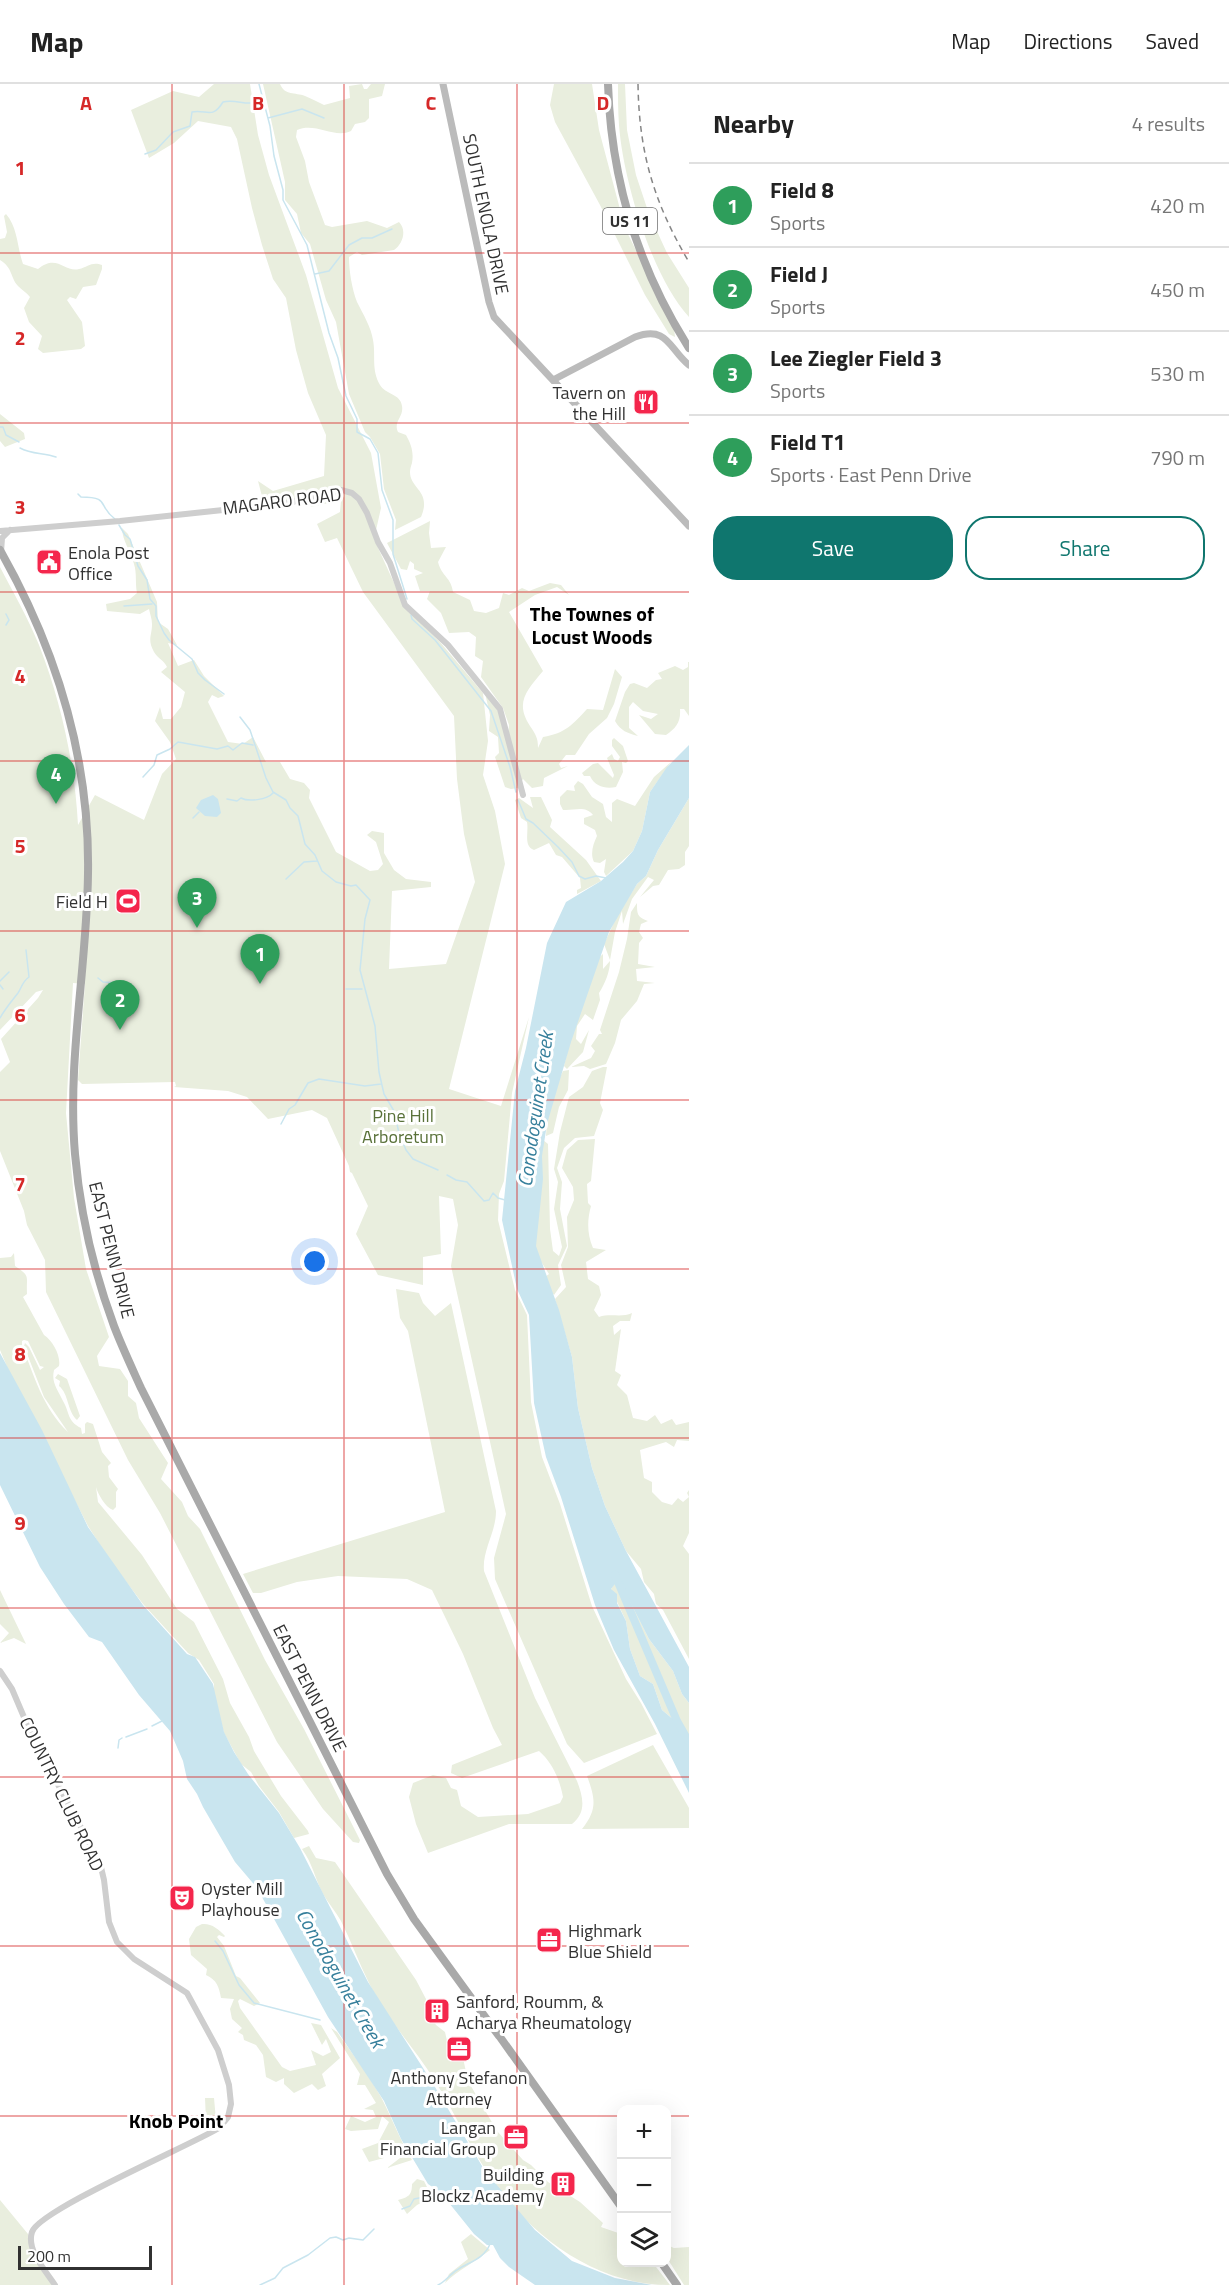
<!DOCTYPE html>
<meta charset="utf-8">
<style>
:root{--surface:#fff;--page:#f2f2f2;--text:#222;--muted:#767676;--line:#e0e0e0;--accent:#0f766e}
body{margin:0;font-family:"Titillium Web",sans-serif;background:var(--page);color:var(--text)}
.controls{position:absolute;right:18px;bottom:18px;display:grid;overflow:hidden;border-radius:12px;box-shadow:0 6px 24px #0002}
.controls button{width:54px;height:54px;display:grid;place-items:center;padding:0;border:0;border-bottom:2px solid var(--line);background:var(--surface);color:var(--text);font:30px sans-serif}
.scale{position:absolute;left:18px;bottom:15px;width:134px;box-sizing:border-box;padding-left:6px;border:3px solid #313131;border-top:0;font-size:16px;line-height:21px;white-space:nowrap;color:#313131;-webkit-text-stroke:4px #fff;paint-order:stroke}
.you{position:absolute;left:315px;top:1178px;width:21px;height:21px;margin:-15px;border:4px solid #fff;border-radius:50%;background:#1a73e8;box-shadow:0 0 0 9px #1a73e833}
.badge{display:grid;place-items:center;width:39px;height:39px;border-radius:50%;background:var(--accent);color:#fff;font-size:20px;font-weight:700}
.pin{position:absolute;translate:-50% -50px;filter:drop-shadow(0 2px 3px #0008)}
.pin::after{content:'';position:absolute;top:32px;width:21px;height:18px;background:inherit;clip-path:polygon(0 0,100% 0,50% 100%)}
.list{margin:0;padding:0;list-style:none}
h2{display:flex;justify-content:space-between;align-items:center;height:78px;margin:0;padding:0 24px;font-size:26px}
h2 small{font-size:20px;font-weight:400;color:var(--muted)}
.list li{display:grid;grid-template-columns:39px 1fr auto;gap:18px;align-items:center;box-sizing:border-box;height:84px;padding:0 24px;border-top:2px solid var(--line)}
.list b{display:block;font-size:22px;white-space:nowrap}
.list p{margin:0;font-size:20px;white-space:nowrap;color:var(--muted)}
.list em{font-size:20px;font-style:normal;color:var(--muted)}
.actions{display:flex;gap:12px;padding:18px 24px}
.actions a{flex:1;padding:14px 0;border:2px solid var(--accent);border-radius:24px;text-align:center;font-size:21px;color:var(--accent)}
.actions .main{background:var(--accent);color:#fff}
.icon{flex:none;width:33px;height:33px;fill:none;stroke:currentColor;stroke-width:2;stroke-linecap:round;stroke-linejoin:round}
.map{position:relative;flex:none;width:689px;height:2201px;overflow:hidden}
header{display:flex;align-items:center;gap:36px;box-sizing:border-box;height:84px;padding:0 30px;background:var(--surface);border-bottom:2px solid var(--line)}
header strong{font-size:28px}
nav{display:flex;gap:33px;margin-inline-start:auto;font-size:21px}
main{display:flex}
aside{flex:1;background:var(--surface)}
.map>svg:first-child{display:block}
.green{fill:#e9eede;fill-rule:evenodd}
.water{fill:#c9e5ef}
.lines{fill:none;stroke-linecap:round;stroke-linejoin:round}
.stream{stroke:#c9e5ef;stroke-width:1.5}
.river{stroke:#c9e5ef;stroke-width:8}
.tertiary{stroke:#cecece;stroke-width:6}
.secondary{stroke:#bbb;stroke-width:7}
.primary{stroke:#a9a9a9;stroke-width:8}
.rail{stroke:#868686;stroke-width:1.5;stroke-dasharray:6 4.5;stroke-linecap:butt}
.grid{fill:none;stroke:#d62828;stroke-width:1.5;stroke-opacity:0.55}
.labels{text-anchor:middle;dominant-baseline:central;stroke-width:6;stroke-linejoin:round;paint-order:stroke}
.shield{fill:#fff;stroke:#6f6f6f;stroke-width:1.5}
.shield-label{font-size:16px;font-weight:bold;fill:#313131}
.street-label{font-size:18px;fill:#313131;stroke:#fff}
.poi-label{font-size:18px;fill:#313131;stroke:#fff;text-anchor:end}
.park-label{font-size:18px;fill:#597139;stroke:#fff}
.neighbourhood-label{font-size:20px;font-weight:bold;fill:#000;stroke:#fff}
.water-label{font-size:20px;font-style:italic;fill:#367f9b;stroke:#fff}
.grid-label{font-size:20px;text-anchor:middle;font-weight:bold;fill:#d62828;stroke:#fff;stroke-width:6;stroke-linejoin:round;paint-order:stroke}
</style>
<header>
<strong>Map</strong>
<nav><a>Map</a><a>Directions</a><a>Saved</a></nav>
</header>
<main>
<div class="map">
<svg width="689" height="2201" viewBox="0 0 689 2201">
<rect width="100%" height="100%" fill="#fff"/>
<path class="green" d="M214,0H250L258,51L269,91L306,191L338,304L371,369L381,424L374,455L405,523L440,558L483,609L488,657L483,691L495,727L505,780L449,1005L501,1022L529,933L512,1009L504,1097L499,1110L498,1136L515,1206L527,1231L531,1318L542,1373L560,1420L592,1522L626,1595L641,1619L657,1650L584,1679L567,1660L495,1495L494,1474L506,1430L451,1182L458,1141L453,1115L439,1112L441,1170L423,1173V1201L378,1191L356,1150L368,1122L352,1089L350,1088L349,1082L327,1034L312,1026L268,1035L247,1013L228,1007L174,1003L176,1002L175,998L82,1000L78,996L85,900L73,899L66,1029L74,1114L86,1185L109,1253L97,1272L99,1282L120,1285L128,1297V1312L136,1319L139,1334L168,1379L161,1395L182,1418L188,1432L200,1445L265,1576L304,1645L360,1756L359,1759L353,1758L323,1725L277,1658L160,1429L128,1376L46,1208L45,1176L27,1141L24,1127L0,1067V988L10,978L1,955L38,914L43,906L36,908L0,946V483C13,508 28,534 39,561C61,617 75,681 78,741L95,711L144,736L162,690L176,675L170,658L155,637L160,623L163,635H171L181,623L185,608L161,588L167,583C164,576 158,575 154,568C147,555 152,552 152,540C152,535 150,530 149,525L140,530L107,527L106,520L130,515L137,509C135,499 137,489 134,480C131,468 122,456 122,444L128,450L157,518L158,538L168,545L177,561L168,559L178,582L194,576L204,592L224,612L218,614L212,611L208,618L228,658L243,660L253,653L266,678H280L290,695L304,699L310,706L309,714L336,768L370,787L378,786L383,780L376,758L367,751L372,747L384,749V769L394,786L406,795L431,798V803L392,807L389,885L446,880L475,798L464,750L457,695L454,632L363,508L337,454L325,458L317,440L340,428L341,416L312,423L305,418L268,421L263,416L258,397L273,407L324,392L326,351L308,309L296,266L286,214L273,195L262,161L252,124L237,55L231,43L198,37L174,59L149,74L131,26L173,7L199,13Z
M263,0H280C285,12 295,8 305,12C312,15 318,18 324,21L350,14L349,2L362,0L364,5H367L371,0H385L382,12L369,15V34L365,38L355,40L351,47C334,55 316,38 297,46L296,53L305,77L309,98L325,141L332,143L367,137L387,144L399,138C407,146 403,160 394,166L362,171L357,168L349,173C349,187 352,205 357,218C363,230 371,243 373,256C376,272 371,285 380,301C385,310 401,310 402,322C404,333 393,337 398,348L406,351C411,360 414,368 412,379C411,382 410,385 410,388C410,405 432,407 421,433L395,446L396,436L384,405L380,370L370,353L365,348L349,310L336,238L326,216L310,160L301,149L297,130L285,116V98Z
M554,0H592L599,46L625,144L674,244L675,253L669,250L645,211L600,121L555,38L550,21Z
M618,0H625L627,46L636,91L649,130L667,169L689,204V233C652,193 623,96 619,41C618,28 618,14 618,0Z
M6,130C18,144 17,163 23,180L38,185C57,169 65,189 79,185C88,183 92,177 102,181V185L96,201L83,203L76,215L70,213L67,216L82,238L85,262L81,265L43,269L38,265L42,252L29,238L24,224L30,213C26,208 22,206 18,202C10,193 13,184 0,176V155L5,154L7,148L4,132Z
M0,330L24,349L25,355L5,363L0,357Z
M430,437L429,449L431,464L446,463L438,478C442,493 451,493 453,508L470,516L474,527L486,529L499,524L503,509L509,511L522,504L529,507L550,499L561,501L569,511L557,503L535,511L509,528L543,587C528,605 514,618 530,642C536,651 538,654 538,664L543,653C566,649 572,641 587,625L603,626L615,585L622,593L614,620L607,634L589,650L575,671H566L559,680L561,684L568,682L544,694L543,702L532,704L523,695L518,704L511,705L505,703L495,673L499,669L498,653L489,647L490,631L485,609L498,627L508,652L509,641L503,624L481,593L483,577L475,572L476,553L469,548L449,549L441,529L427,515L430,507H420L415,492L423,489L414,485V480L410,477L407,486L401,485L387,459Z
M688,578H689V632L684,625H680C681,638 676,644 666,651L655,650L639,631L651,635L658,630L643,627L633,618L629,623V644L638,652C627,649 621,647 615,637L625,608L630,600L634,599L647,604L656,596L662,595L658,589L675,582L683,586L688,583Z
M614,654L623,662L628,677L626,679L622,678L623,688L616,703C606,705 595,703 590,692H584L582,689L593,680L598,679L613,694L614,691L607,674L612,670L614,675L618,677L620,673L612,662V656Z
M671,678L650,708L642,747L633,767L606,792L604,788L606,775L600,779L594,778C590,770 593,760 597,752L595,746L584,740V734L593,731C585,721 574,727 563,726L560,720V713L567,706L575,707L574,702L578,697L583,700L592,713L603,720L606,733L612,738V719L617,715L635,722L654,693Z
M530,713H541L552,736L550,743L586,776L601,797L577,810V806L581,804L580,794L562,773L556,771L549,759L534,766C523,762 529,748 527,738L521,734L515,716L519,714L533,724Z
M689,714V762L685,768V781L679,785L668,786L659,801L653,802L640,813L654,796L648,793L632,815L623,840L622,827L615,848L610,876L604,860L618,830L637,800L646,792L658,766Z
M637,819C637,830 637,833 648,837L641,840L639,848L643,854L639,859L638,880L655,883L636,885L637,897L655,899L644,900L637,917L621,936L615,959L606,980L590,985L584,982L571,983L591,974L595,967L591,962L599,950H602L600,946L619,888L627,855L631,828Z
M603,870V885L610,877C610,887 605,900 599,909L600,916L593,936L585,930L577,942L576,955L581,960L589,946L583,968L567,985L564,982L576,930L581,926C583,906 586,884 603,870Z
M603,983H607L600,1019L603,1026L594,1052L575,1054L564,1064L557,1084L562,1098L560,1125L567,1162L558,1181L561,1201L554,1211L550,1206L545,1193L549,1190L540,1176L535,1163L543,1056L548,1060L550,1145L553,1167L559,1172L562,1163L554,1125L558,1098L554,1085L560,1048L569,1013L583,1003L592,987Z
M569,986L568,1006L559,1023L553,1049L546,1052C547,1029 553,1007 563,987Z
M595,1055L591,1097L587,1100L588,1119L591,1122C587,1136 587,1150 593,1164L606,1166L586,1178L588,1195L599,1202L601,1211L594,1226L599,1233C610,1229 622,1234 632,1229L630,1237H620L613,1242L614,1251L621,1245L615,1287L621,1291L617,1301L627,1311L633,1334L647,1337L655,1331L661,1340L672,1335L676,1341L689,1338V1357L677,1356L674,1363L666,1358L640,1366L644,1394L652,1398V1408L662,1418L672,1421L678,1414L683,1418L689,1413L687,1409L689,1406V1449L683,1462L689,1470V1575L663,1526L656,1520L654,1510L644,1498L641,1485L626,1467L605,1422L592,1384L578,1324L572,1273L555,1215L566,1203L561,1181L568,1163L567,1133L574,1116L573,1103L562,1084L567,1066L578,1056Z
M14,1169L15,1182C31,1193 26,1191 27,1210L23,1213L44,1251C53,1257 61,1272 59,1282L54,1286C51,1299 58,1306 63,1317C70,1329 67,1337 81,1344L82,1350L85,1349V1340L87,1338L93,1340L102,1368L111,1379L108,1382L109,1393L118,1405L116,1408V1423L113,1426C105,1423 98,1410 96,1403L98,1418L142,1471L177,1525L194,1538L223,1595L230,1619L249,1653L254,1667L281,1712L308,1747L309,1750L294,1754L279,1728L259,1702L251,1688L241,1680L224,1649L214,1611V1600L199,1576L188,1569L143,1520L109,1475L88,1442L8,1285L0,1266V1174L11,1173ZM24,1256L28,1257L40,1282L44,1283L40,1286L29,1263L25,1259L24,1262L44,1313L68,1348C43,1324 34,1292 22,1261V1257Z
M396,1205L419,1209L423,1219L435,1232L451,1219L496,1427C496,1449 482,1466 484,1487L535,1614L577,1697C583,1713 587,1728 572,1740H509L428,1769L416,1740L409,1713L413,1699L433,1691L446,1694L451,1704L457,1706L461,1722L478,1733L528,1730L560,1719L563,1713C560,1696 552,1678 539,1667L462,1694L451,1689L452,1681L502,1661L493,1644L463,1570L432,1506L407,1495L338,1492L297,1498L261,1509H253L243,1490L445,1428L408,1247L400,1234Z
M58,1290L67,1295L80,1332L77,1336C67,1327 69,1310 59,1302L60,1297L55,1294Z
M615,1499H621L649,1555L673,1587L682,1610L689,1619V1662L680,1641L662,1626L653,1600L640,1592L630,1565L626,1537L611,1505Z
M0,1506L26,1560L14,1554L0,1559L9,1549L0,1540Z
M653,1661L689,1724V1744L582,1745C598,1725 595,1714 587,1692Z
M309,1762L316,1774L335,1778L416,1896L426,1915L425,1923L436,1941L445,1948L448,1961L458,1973L463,1974L468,1997L497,2047L523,2076L531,2081L548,2098L580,2118L603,2139L601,2143L621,2150L622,2178L653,2179L670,2201C592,2201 525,2148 485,2085C467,2057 453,2026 435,1997C415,1964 387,1936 369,1899C359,1879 351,1857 341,1837C336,1828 329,1820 323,1810C315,1795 313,1780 302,1765Z
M202,1840C211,1839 219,1845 225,1852L224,1853L219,1851L217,1853L224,1862L236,1892L240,1894L260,1919L254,1922L240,1915L238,1917L240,1924L282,1983L290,1987L316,1981L311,1966L323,1972L331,1968L326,1955L322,1961L311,1939L321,1941L340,1974L322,1990L326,2002L318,2006L312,2000L294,2009L284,2000V1994L276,1998L266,1993L263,1971L256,1961L244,1956L243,1951L238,1948L242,1944L232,1935L230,1925L234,1915L221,1914C219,1903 217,1896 206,1891L207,1885L191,1871L189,1855L196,1843Z
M331,1944L337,1948C352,1969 368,1990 381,2013C392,2034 400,2056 412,2076L387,2084L404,2071L399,2062H384V2074L369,2078L362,2065L378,2059L389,2038L382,2032L378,2045L351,2047L345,2045L351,2032L365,2038L376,2033L373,2026L364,2025L376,2019L365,2001H357L360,1990Z
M205,2014H214L216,2036L206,2037Z
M417,2095L424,2097L427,2103L425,2107L434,2105L440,2109L417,2121L407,2130L398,2116C408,2113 412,2112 412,2100Z
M0,2116L28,2150L31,2163L54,2201H0Z
M471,2150L490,2166C475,2178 458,2186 445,2199L449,2190L468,2175L461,2158Z
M667,2161L674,2164L689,2163V2201H684L667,2174Z"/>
<path class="water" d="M689,661V714L658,766L646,792L637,800L609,848L571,958L547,1040L542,1072L543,1095L536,1162L559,1226L572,1273L578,1324L592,1384L605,1422L626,1467L689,1583V1619L682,1610L673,1587L649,1555L621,1500H615L611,1505L617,1510V1519L626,1537L630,1565L640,1592L653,1600L662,1626L680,1641L689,1662V1709L655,1640L614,1566L595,1521L561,1413L546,1373L534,1319L529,1231L517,1205L502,1136L515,1007L526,964L547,859L566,818L601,797L623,778L633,767L642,747L650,708L667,683Z
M213,711L218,715L221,729L217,733L205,732L196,724L201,716Z
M0,1269L42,1346L88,1443L143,1521L187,1570L195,1573L213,1600L224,1648L234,1668L248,1690L279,1729L300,1764L368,1898L432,1998L485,2087L535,2146L572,2177L615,2194L652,2201H535L509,2183L500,2174L493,2161H487L474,2150L441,2109L428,2100L401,2055L384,2017L328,1933L257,1804L235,1778L203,1723L197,1710L187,1695L183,1677L170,1647L139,1611L102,1558L89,1553L64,1520L40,1483L0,1401Z"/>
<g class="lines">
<path class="stream" d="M259,0L270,42L274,72L283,106V116L307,161L329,249L338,274L346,312L357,335V348L370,355L378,369L382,406L393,436V470L407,515
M268,34L302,25L324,34
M145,70L156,66L173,48L190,42L192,28C207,25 212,36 223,18C237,15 245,22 259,18L261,19
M315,190L329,187L349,161L362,154H372L392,145
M0,343H3L6,351L19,358
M20,364C31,370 44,369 56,373
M78,410L81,413C111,413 97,422 115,435
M119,441L125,451L130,455L138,482L147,496L150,515L156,522V532L164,549L169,556L192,575L198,589L205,596L224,610
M124,522L152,520
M6,530L9,536L6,541
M411,531L412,535L435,556L491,627L510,683L516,708
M240,633L250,646L266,694L273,708L286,716L290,724L298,732L305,760L315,771L322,787L336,798L351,802L356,801L370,816L365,835L360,886L375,942L379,988L384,1010L394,1027L399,1049L406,1066L413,1075L438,1086
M143,693L154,681L157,671L170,665L178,658L217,665L228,662L233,666L242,659L253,661
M227,715L237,717L241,714C248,718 267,716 273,709
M518,716L526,735L533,739L558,763L572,778L579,792L585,795L596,792L606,794
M193,734L199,728
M286,795L304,778L317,777
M98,894L103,898L120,899
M0,897L9,888
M0,901L3,905
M346,905H362
M0,934C5,925 11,918 18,909C22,903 22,898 29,893L26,866
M281,1040L289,1025L295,1021L308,999L319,995L365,1002L381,1000
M447,1091L456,1096L467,1098L484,1117L489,1116L493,1109L498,1114L505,1116
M152,1642L162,1637
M126,1653L147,1645
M118,1664L119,1656L122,1654
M215,1857L223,1867L239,1901L254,1919L320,1936
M402,2125L410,2122L414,2115L424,2113L436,2106
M260,2201L275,2194L283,2184L308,2171L330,2154L336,2153L343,2156L349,2154L363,2156L374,2145
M438,2201C445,2198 450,2190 457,2186C469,2178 484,2175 490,2160"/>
<path class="river" d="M615,1491L677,1637L689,1658"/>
<path class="tertiary" d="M0,447L120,437L288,419L341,406L352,409L359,415L367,429L378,458L390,479L405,521L448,561L500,625L523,711
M1,468L2,454L10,446
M0,1587L12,1605L32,1652L100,1779L104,1796L109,1838L117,1858L134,1875L187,1909L218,1966L229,2001L231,2020L228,2033L219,2044C191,2061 39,2126 32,2148C26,2166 46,2187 55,2201"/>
<path class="secondary" d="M443,0L489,218L494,233L689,442
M553,296L635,253C668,241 669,265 689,281"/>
<path class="primary" d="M608,0C611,94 638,184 689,264
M0,466C56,565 90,675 88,790C87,883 67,976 75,1070C80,1127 94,1188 114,1242C122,1263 132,1284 141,1304L387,1790L414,1835L499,1952
M500,1953L622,2124
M661,2178L677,2201"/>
<path class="rail" d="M638,0C639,69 654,119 689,178"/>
</g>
<path class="grid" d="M172,0V2201M344,0V2201M517,0V2201M0,169H689M0,339H689M0,508H689M0,677H689M0,847H689M0,1016H689M0,1185H689M0,1354H689M0,1524H689M0,1693H689M0,1862H689M0,2032H622M666,2032H689"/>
<defs>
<g id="restaurant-square" transform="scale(1.35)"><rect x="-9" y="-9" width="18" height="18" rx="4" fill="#f4264c" stroke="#fff"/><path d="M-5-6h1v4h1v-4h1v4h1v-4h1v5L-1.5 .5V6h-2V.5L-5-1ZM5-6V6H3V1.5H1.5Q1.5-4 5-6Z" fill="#fff"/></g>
<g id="civic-square" transform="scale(1.35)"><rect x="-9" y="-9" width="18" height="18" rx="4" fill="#f4264c" stroke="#fff"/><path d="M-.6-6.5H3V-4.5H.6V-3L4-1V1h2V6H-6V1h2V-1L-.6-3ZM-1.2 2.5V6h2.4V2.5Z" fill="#fff"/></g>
<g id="stadium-square" transform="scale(1.35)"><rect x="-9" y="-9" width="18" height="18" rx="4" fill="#f4264c" stroke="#fff"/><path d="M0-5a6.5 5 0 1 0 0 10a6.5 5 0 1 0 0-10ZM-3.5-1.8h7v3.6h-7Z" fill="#fff"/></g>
<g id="theatre-square" transform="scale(1.35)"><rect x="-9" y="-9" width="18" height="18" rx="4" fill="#f4264c" stroke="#fff"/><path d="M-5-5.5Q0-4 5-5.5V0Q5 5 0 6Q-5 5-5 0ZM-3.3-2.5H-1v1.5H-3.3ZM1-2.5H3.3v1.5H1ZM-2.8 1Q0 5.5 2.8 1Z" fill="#fff"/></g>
<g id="office-square" transform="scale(1.35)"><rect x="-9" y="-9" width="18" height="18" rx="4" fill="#f4264c" stroke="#fff"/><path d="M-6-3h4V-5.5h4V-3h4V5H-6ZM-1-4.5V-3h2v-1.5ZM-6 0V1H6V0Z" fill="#fff"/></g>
<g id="building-square" transform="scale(1.35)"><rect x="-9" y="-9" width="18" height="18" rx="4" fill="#f4264c" stroke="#fff"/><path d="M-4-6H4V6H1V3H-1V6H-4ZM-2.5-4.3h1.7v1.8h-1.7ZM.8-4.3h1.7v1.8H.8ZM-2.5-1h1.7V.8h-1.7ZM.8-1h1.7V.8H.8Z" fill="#fff"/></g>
</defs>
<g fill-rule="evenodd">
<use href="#restaurant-square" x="646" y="318"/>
<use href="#civic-square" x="49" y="478"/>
<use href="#stadium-square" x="128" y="817"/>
<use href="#theatre-square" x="182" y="1814"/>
<use href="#office-square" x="549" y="1856"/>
<use href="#building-square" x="437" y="1927"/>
<use href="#office-square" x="459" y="1965"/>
<use href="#office-square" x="516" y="2053"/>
<use href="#building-square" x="563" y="2100"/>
</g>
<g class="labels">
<rect class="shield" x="603" y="124" width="54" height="26" rx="4.5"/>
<g class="shield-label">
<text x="630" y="137">US 11</text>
</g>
<g class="street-label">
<text transform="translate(486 130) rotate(78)">SOUTH ENOLA DRIVE</text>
<text transform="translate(282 417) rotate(-7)">MAGARO ROAD</text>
<text transform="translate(112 1166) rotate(76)">EAST PENN DRIVE</text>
<text transform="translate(310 1604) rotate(63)">EAST PENN DRIVE</text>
<text transform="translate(62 1710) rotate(64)">COUNTRY CLUB ROAD</text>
</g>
<g class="poi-label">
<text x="626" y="308">Tavern on<tspan x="626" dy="21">the Hill</tspan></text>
<text x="68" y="468" text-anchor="start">Enola Post<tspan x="68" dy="21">Office</tspan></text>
<text x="108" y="817">Field H</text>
<text x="201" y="1804" text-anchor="start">Oyster Mill<tspan x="201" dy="21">Playhouse</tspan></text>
<text x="568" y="1846" text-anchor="start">Highmark<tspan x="568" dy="21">Blue Shield</tspan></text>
<text x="456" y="1917" text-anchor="start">Sanford, Roumm, &amp;<tspan x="456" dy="21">Acharya Rheumatology</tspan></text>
<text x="459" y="1993" text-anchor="middle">Anthony Stefanon<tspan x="459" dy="21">Attorney</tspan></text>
<text x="496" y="2043">Langan<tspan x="496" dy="21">Financial Group</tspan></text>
<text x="544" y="2090">Building<tspan x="544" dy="21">Blockz Academy</tspan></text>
</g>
<g class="park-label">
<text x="403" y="1031">Pine Hill<tspan x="403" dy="21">Arboretum</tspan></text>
</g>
<g class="neighbourhood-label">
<text x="592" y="529">The Townes of<tspan x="592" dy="23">Locust Woods</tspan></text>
<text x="176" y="2036">Knob Point</text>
</g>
<g class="water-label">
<text transform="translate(535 1025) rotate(-82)">Conodoguinet Creek</text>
<text transform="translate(341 1894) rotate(60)">Conodoguinet Creek</text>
</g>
</g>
<g class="grid-label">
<text x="86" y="26">A</text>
<text x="258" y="26">B</text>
<text x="431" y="26">C</text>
<text x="603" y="26">D</text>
<text x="20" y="91">1</text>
<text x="20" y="261">2</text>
<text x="20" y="430">3</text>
<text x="20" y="599">4</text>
<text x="20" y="769">5</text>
<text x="20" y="938">6</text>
<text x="20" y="1107">7</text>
<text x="20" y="1277">8</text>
<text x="20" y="1446">9</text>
</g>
</svg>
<div class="controls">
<button>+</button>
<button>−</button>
<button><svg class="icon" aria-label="layers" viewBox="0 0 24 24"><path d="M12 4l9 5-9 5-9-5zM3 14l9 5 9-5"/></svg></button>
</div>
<div class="scale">200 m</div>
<div class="you"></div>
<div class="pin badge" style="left:260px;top:900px;background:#2e9e5b">1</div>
<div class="pin badge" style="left:120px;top:946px;background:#2e9e5b">2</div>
<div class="pin badge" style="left:197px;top:844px;background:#2e9e5b">3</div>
<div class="pin badge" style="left:56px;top:720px;background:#2e9e5b">4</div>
</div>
<aside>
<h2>Nearby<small>4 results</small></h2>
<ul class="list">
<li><span class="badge" style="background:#2e9e5b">1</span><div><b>Field 8</b><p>Sports</p></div><em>420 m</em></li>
<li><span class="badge" style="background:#2e9e5b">2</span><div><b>Field J</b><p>Sports</p></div><em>450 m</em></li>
<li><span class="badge" style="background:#2e9e5b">3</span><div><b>Lee Ziegler Field 3</b><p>Sports</p></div><em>530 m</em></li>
<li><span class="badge" style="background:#2e9e5b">4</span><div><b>Field T1</b><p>Sports · East Penn Drive</p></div><em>790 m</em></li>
</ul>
<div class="actions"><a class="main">Save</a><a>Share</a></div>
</aside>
</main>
